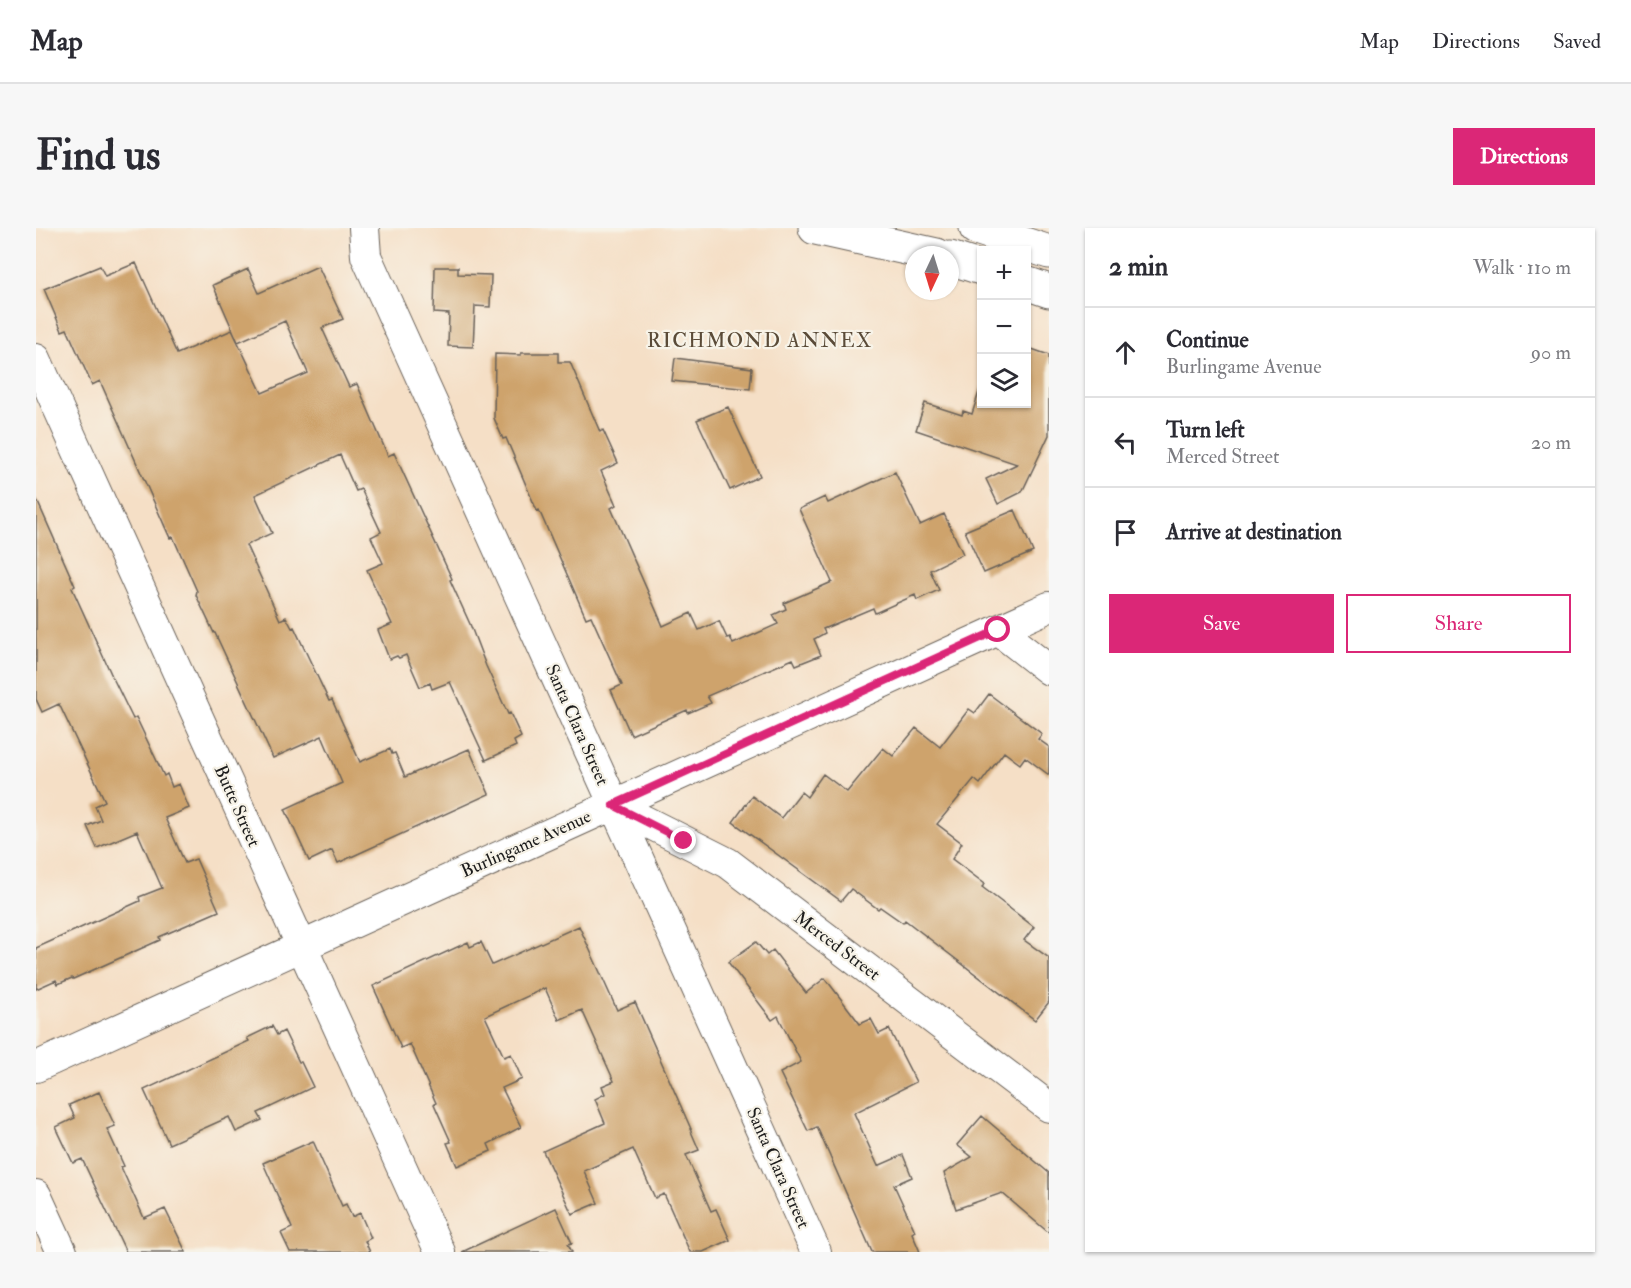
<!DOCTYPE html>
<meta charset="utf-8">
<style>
:root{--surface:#fff;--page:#f7f7f7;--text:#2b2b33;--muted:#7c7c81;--line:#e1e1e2;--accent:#db2777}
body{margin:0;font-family:"IM FELL Double Pica",serif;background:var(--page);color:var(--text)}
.controls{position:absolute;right:18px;top:18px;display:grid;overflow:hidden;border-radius:0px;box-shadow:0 2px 4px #0004}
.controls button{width:54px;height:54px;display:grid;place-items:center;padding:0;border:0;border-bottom:2px solid var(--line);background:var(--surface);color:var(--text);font:30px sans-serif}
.compass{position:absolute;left:869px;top:18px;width:54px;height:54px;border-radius:50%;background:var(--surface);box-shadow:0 2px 4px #0004;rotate:184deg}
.stop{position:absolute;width:18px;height:18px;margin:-14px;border:4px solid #db2777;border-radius:50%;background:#fff}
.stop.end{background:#db2777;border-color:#fff;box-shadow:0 2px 6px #0008}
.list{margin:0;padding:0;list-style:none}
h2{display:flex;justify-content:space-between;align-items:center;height:78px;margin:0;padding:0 24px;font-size:26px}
h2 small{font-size:20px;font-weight:400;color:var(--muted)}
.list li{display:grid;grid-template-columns:39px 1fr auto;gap:18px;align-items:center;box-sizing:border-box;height:90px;padding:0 24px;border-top:2px solid var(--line)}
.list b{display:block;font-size:22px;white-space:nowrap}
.list p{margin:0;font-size:20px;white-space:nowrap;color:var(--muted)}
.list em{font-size:20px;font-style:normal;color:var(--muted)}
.actions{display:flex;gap:12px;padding:18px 24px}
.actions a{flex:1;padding:14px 0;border:2px solid var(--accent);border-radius:0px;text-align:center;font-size:21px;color:var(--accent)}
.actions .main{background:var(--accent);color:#fff}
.icon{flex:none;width:33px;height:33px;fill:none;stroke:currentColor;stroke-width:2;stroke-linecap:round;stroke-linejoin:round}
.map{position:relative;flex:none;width:1013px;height:1024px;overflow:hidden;border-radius:0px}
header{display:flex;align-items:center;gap:36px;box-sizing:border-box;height:84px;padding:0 30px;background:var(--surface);border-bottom:2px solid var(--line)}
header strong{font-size:28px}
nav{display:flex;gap:33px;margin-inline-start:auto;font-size:21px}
.intro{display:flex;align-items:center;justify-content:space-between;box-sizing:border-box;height:144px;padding:0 36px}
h1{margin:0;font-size:42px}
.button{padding:15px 27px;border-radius:0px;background:var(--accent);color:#fff;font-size:21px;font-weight:700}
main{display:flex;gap:36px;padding:0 36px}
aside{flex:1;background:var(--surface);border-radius:0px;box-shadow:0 2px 4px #0004}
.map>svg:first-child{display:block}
.building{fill:#cea36c}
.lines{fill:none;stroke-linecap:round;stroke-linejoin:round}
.street-casing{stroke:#686058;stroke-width:32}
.secondary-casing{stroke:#686058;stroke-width:35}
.street{stroke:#fff;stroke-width:30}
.secondary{stroke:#fff;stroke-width:33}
.route{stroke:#db2777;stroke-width:8}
.labels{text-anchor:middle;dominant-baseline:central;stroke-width:4.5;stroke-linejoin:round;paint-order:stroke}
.street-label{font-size:18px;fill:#1c1c1c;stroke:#f7f3e8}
.neighbourhood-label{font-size:20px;letter-spacing:1.5px;fill:#5a4b38;stroke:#f7f3e8}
</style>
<header>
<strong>Map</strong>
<nav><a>Map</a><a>Directions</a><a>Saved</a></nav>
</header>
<div class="intro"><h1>Find us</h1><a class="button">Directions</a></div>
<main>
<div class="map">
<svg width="1013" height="1024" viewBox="0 0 1013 1024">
<rect width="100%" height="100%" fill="#f7f3e8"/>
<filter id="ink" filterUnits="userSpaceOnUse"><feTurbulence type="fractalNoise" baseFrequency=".0167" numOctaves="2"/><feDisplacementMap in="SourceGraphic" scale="12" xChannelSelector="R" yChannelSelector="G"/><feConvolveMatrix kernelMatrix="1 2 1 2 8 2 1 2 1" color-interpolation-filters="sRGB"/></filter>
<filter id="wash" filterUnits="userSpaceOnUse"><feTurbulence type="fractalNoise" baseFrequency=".008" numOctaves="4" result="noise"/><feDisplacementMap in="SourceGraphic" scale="24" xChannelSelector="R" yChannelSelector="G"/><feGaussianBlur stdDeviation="1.35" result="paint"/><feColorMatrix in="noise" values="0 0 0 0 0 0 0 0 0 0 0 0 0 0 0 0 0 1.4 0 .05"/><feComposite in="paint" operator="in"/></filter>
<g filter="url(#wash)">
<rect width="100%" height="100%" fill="#f5dfc6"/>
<g id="blocks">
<path class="building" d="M100,35L141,126L196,102L226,165L272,145L249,93L202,114L177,57L212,41L223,65L282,38L307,91L286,100L313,159L321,156L352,228L358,225L416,351L414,352L434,396L450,438L472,486L474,485L485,509L478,513L480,518L450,532L414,454L396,461L394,455L384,459L370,427L363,430L361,428L354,431L352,428L342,402L356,396L331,342L347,335L335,309L345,304L325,261L320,263L304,227L219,267L236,305L210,317L244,392L250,389L256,400L258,399L293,473L296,472L324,534L354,521L356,526L359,525L369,549L433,521L453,566L302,635L296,622L273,633L249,581L306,555L286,508L237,530L179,405H178L160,367L161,363L137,309L134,310L64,153L56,157L31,101L26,103L8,61L64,38L69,48Z
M399,39H422V46L455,47L454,79L439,78L437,119L412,118L413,86L398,85Z
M990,119L1013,127V207L986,264L962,276L950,251L981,236L880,202L889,175L926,187L927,183L936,186L945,158V176H990Z
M485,125H522V134H534L564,204L567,202L582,235L565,243L580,277L575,280L627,398L655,385L663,402L683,393L691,410L694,409L697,416L742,396L737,387L750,381L748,375L796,354L763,281L789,269L792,275L859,244L884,297L908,286L927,326L894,342L903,362L881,372L879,367L839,385L837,380L787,401L789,405L778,411L785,427L760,437L757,431L671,468L675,475L652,485L651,482L595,507L575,462L586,457L555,388L550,390L503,282L501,283L470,210L467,211L458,190L459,126L485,127Z
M639,130L716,140L714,161L636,153Z
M692,179L724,248L694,262L661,192Z
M0,270L39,358L36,360L76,448L97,491L100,489L128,548L131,546L136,559L143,556L153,580L129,590L149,635L160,631L183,683L123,709L124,712L37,751L36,750L22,756L20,752L0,761V720L104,673L103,669L126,660L101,603L61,620L51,598L65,592L59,578L69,573L23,476L6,484L0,471Z
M979,282L997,324L948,345L929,303Z
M953,466L1006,506L1002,511L1013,519V547L989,529L984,536L968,524L944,556L938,551L901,596L926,615L916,631L949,656L946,659L998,699L988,712L1013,730V774L999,792L869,692L867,695L844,679L842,681L815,661L805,673L697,594L716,568L745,590L765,564L771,569L787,546L811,564L847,520L857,528L880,500L904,519L933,481L939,485Z
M543,698L581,782L599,774L655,901H654L663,922L650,927L675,983L680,981L694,1012L667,1024H654L628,966L619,970L597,921L548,943L562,975L536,986L507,923L569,895L559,871L569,866L566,858L578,853L546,782L523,792L509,760L449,788L468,829L475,826L486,851L466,860L485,899L452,916L455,923L421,938L411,915L415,914L398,876L400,875L374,816L365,820L337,758L432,714L434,719L445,714L456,737Z
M720,714L731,727L737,722L770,765L789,750L824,796L835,791L843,806L853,801L880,854L818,885L842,938L867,927L876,949L858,957L879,1003L876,1005L884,1024H836L781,899L772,903L744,845L765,834L742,788L736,792L692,734Z
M236,798L241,807L248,803L263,834H265L277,859L222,885L226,892L200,904L193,889L133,916L108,862L213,813L211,810Z
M63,864L79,898L71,901L88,938L85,939L108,990L129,981L150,1024H90L46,931L37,935L20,899L39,890L33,877Z
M946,888L1013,945V1005L966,965L920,981L908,945L936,929L921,917Z
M277,913L306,978L310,976L316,989L324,985L335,1010L329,1013L334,1024H254L245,1005L256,1000L227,935Z
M520,980L536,1015L532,1016L536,1024H426Z"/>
</g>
</g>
<g filter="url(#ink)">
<use href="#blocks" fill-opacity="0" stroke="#686058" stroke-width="1.5"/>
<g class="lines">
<g class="street-casing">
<path id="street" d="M328,0L330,28L780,1024
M0,131L404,1024
M962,402L1013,442
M577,577L692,635L1013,879
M0,839L1013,379
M0,967L26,1024"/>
</g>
<g class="secondary-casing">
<path id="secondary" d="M779,0L901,27
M940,0L1013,24
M914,30L945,40
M990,55L1013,63"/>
</g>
<use href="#street" class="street"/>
<use href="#secondary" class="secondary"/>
</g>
</g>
<g class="lines" filter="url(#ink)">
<path class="route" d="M648,613L577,577L962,402"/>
</g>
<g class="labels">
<g class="street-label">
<text transform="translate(541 497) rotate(66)">Santa Clara Street</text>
<text transform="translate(201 578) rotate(66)">Butte Street</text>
<text transform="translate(490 616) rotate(-24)">Burlingame Avenue</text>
<text transform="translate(801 718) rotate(37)">Merced Street</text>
<text transform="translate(742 940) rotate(66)">Santa Clara Street</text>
</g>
<g class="neighbourhood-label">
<text x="724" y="112">RICHMOND ANNEX</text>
</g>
</g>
</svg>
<div class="controls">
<button>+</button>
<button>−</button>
<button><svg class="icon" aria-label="layers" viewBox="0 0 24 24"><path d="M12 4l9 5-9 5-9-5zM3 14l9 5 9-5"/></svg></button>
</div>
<svg class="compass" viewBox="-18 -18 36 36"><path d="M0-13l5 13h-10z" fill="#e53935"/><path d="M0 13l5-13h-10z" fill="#7c7c81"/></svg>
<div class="stop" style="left:962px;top:402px"></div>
<div class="stop end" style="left:648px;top:613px"></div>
</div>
<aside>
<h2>2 min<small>Walk · 110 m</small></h2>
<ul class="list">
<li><svg class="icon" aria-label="ahead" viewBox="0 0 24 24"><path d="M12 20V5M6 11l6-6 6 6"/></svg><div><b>Continue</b><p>Burlingame Avenue</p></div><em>90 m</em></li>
<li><svg class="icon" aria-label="left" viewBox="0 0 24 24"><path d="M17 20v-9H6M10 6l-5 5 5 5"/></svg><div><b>Turn left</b><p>Merced Street</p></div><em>20 m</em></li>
<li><svg class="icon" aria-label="arrive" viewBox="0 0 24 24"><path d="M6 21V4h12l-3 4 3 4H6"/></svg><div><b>Arrive at destination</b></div></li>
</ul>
<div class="actions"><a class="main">Save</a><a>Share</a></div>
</aside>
</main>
